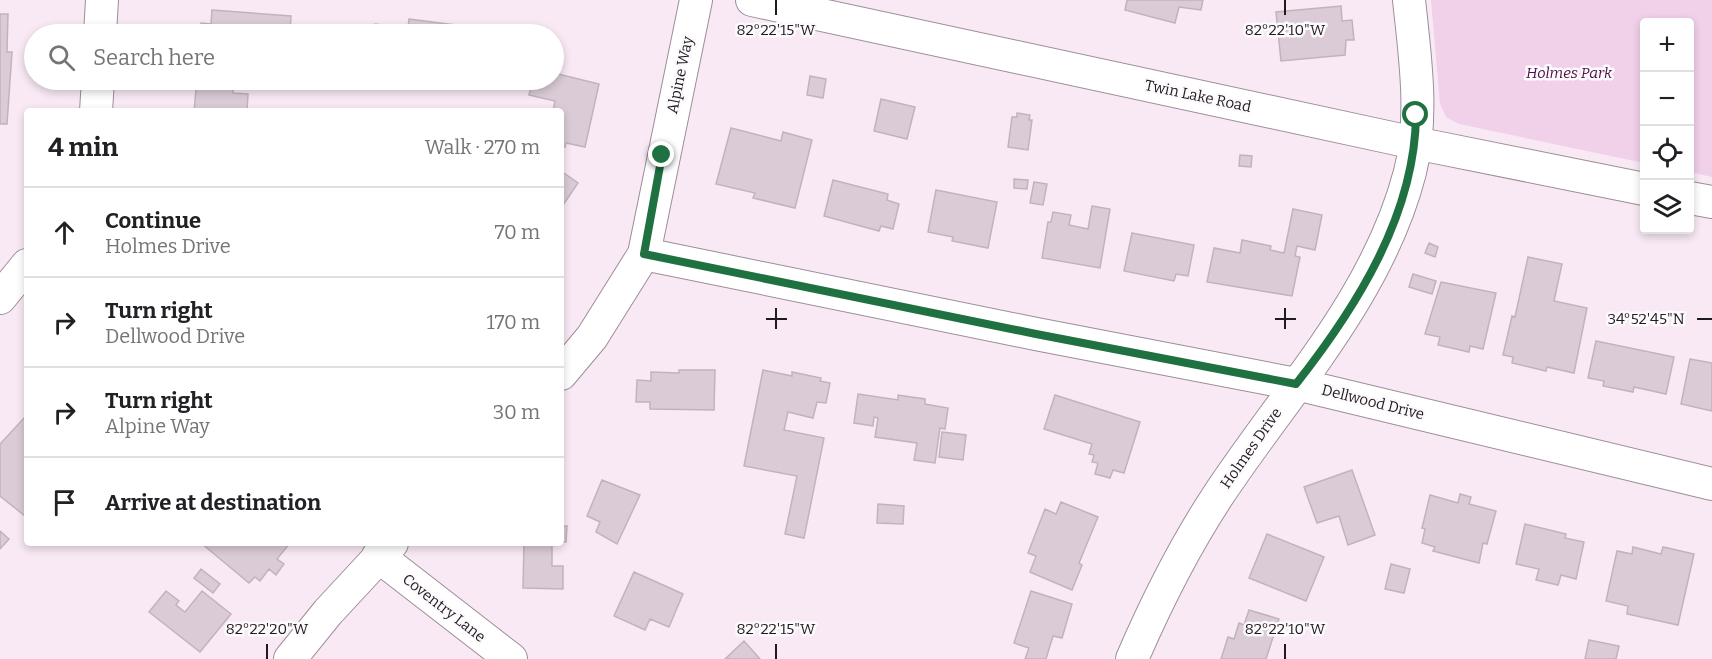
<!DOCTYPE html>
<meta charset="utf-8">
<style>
:root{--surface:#fff;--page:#f6f6f6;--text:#202124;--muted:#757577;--line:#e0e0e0}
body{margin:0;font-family:Bitter,serif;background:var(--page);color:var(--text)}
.controls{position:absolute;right:18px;top:18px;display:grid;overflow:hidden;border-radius:6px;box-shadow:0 3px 9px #0003}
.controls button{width:54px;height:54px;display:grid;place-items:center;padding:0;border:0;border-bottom:2px solid var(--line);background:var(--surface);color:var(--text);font:30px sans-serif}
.stop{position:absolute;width:18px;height:18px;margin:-14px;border:4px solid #1f7142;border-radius:50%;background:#fff}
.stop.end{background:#1f7142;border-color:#fff;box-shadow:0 2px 6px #0008}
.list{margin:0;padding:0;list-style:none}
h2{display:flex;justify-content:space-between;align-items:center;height:78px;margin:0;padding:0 24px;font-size:26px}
h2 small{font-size:20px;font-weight:400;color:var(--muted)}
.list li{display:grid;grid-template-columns:39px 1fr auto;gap:18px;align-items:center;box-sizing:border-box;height:90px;padding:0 24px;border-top:2px solid var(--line)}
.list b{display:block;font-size:22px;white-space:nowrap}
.list p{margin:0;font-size:20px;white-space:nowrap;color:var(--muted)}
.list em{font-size:20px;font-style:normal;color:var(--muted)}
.icon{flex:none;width:33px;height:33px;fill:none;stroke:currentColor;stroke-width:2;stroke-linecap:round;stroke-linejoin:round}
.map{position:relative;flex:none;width:1712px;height:659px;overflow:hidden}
.search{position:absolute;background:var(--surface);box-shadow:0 3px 9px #0003;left:24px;top:24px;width:540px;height:66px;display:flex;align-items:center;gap:15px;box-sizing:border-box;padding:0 21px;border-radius:33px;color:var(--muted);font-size:22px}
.panel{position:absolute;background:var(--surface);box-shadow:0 3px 9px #0003;left:24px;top:108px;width:540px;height:438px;border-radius:6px}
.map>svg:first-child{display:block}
.green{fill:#f1d0e9}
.building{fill:#dacbd7;stroke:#c1b3be;stroke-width:1.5}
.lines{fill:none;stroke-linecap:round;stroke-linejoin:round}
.street-casing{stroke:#9c8e99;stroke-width:34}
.street{stroke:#fff;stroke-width:32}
.route{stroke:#1f7142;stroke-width:8}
.ticks{fill:none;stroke:#201b1f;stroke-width:2}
.labels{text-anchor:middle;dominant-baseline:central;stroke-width:5;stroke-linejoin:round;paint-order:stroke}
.park-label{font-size:15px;font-style:italic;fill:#491142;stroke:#fdfafd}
.street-label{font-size:15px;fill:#201b1f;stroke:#fdfafd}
.ticks-label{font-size:15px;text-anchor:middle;fill:#201b1f;stroke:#fdfafd;stroke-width:5;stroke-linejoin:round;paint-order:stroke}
</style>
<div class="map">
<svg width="1712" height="659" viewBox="0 0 1712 659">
<rect width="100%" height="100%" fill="#f8e9f5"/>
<path class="green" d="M1431,0H1712V177L1690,172V22H1644V163L1459,124L1446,117L1440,104Z"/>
<path class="building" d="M1127,0H1203L1201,10L1179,7L1175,23L1125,10Z
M1341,6L1342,21L1352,20L1354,40H1346L1345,55L1281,61L1276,12Z
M212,10L291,16L290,34H200L201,23L211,24Z
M0,14H8L7,52H12L7,124H0Z
M409,19L455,25L454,34H374L375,24L408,28Z
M554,73L599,84L585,147L566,143L565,147L561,146V111H553L555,101L529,95L533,80H554Z
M810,76L826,79L823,98L807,95Z
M197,80H234L233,93L248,94L247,111H194Z
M432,80H449V84L431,82Z
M881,99L915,107L907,139L874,131Z
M1017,113L1030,115L1029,120H1032L1028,150L1008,147L1012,117H1017Z
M731,128L781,141L783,132L812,140L795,208L753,198L755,193L716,184Z
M1240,155L1252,156L1251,167L1239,166Z
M561,171L578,183L561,208Z
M1014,179L1028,180L1027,189L1014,188Z
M833,180L888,194L887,200L899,204L893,229L881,226L879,231L824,216Z
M1034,182L1047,184L1043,205L1030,203Z
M936,190L997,202L988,248L952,241L953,237L928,232Z
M1092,206L1110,209L1100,268L1042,258L1048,222H1051L1053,212L1071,215L1069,225L1088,229Z
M1293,209L1322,215L1315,250L1297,246L1295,256L1300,257L1292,296L1207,282L1214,248L1240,253L1242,240L1271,246L1270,250L1284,253Z
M1132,233L1194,245L1188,276L1176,274L1174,281L1124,271Z
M1429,243L1438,247L1435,257L1425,253Z
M1528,257L1562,264L1554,301L1587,308L1574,373L1547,367L1546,371L1512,363L1513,357L1503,355L1512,316L1515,317Z
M1413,274L1436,281L1432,294L1409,287Z
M1441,282L1496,293L1483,349L1470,346L1469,352L1438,345L1440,337L1425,334Z
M1596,341L1674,357L1666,394L1634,387L1633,392L1603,386L1604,381L1588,378Z
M1690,359L1712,363V411L1681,404Z
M679,370H715L714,410L650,409V402H636L637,380L651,381V372L679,373Z
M763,370L792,376V372L821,378L820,381L830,383L826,403L817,402L813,418L788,412L784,430L824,438L804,538L785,534L797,476L744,466Z
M858,394L898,400V395L925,399V404L948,408L945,429L940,428L935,463L914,460L917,443L875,437L878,418L874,417L873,426L854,423Z
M1055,395L1140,422L1124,473L1113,470L1110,478L1095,474L1098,463L1092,462L1094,455L1089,454L1092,444L1044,429Z
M27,415V514L25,516L0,496V444Z
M942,432L966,435L963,460L939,457Z
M1352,470L1375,535L1348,545L1339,516L1317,523L1304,487Z
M602,480L640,495L617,544L596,532L600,522L587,516Z
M1460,494L1471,497L1469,504L1496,511L1487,544L1483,543L1479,563L1433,551L1435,547L1422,543L1425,529L1422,528L1430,495L1458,503Z
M1061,502L1098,517L1079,563L1082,565L1072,590L1030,572L1036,556L1028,553L1045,509L1056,514Z
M878,504L904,506L903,524L877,523Z
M1525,524L1566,534L1565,538L1584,542L1576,579L1561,575L1558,585L1536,580L1539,569L1516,564Z
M561,526H567L566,542L561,541Z
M0,531L9,539L0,549Z
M1267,534L1324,557L1306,601L1249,578Z
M201,543H290L277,559L284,564L276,575L269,569L260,581L255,577L249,583Z
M524,543H552V566H563V589L523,588Z
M1633,547L1661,554L1663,547L1694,554L1678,625L1627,614L1628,606L1606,601L1617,551L1632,554Z
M1391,564L1410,569L1404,593L1385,589Z
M201,569L220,584L213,593L194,578Z
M634,572L683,594L669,627L650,619L645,630L614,616Z
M166,591L179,601L176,605L185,612L202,591L231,614L200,652L149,612Z
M1031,591L1072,604L1062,638L1053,636L1046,659H1025L1029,648L1014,643Z
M1249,610L1279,619L1266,659H1221L1228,637L1234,639L1239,623L1244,625Z
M1589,640L1619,646L1616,659H1585Z
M744,641L760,659H725Z"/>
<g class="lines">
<g class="street-casing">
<path id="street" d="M752,0L1415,143L1644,189
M100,34L102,0
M96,111L98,80
M1690,198L1712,202
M644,254L1036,334L1296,384L1712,484
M0,298L27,265
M561,374L592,337L644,254L696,0
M378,556L511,659
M290,659L328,612L392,543
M1132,659C1157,601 1184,547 1219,494C1288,390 1378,296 1410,172C1424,117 1415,56 1409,0"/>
</g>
<use href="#street" class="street"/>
</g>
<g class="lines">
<path class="route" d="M662,155L644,254L1036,334L1296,384C1356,308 1415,215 1416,115"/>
</g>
<path class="ticks" d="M776,0V15M1285,0V15M776,308V329M1285,308V329M766,319H787M1275,319H1296M1697,319H1712M267,644V659M776,644V659M1285,644V659"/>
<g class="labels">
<g class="park-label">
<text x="1569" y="73">Holmes Park</text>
</g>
<g class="street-label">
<text transform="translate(680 75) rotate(-78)">Alpine Way</text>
<text transform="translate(1198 96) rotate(12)">Twin Lake Road</text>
<text transform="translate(1373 402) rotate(14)">Dellwood Drive</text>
<text transform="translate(1251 448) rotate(-55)">Holmes Drive</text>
<text transform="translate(444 608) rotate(38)">Coventry Lane</text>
</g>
</g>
<g class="ticks-label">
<text x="776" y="35">82°22'15"W</text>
<text x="1285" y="35">82°22'10"W</text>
<text x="1646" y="324">34°52'45"N</text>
<text x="267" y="634">82°22'20"W</text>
<text x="776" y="634">82°22'15"W</text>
<text x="1285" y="634">82°22'10"W</text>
</g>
</svg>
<div class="controls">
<button>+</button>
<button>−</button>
<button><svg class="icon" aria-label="locate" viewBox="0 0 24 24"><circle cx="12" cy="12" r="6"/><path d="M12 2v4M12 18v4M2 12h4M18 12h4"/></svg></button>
<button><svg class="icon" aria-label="layers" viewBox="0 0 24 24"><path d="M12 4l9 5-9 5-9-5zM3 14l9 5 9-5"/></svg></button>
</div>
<div class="stop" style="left:1416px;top:115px"></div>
<div class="stop end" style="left:662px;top:155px"></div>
<div class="search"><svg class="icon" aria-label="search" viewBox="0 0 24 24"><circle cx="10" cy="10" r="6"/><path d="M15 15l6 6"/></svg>Search here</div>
<section class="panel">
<h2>4 min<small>Walk · 270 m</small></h2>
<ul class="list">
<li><svg class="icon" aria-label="ahead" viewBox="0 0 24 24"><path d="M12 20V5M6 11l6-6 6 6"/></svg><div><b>Continue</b><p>Holmes Drive</p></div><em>70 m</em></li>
<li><svg class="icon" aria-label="right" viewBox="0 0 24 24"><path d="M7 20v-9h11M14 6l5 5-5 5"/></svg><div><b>Turn right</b><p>Dellwood Drive</p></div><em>170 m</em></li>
<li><svg class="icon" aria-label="right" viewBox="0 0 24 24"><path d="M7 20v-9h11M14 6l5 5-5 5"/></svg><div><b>Turn right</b><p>Alpine Way</p></div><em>30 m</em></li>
<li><svg class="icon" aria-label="arrive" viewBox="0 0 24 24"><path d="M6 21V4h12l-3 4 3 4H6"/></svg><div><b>Arrive at destination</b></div></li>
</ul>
</section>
</div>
